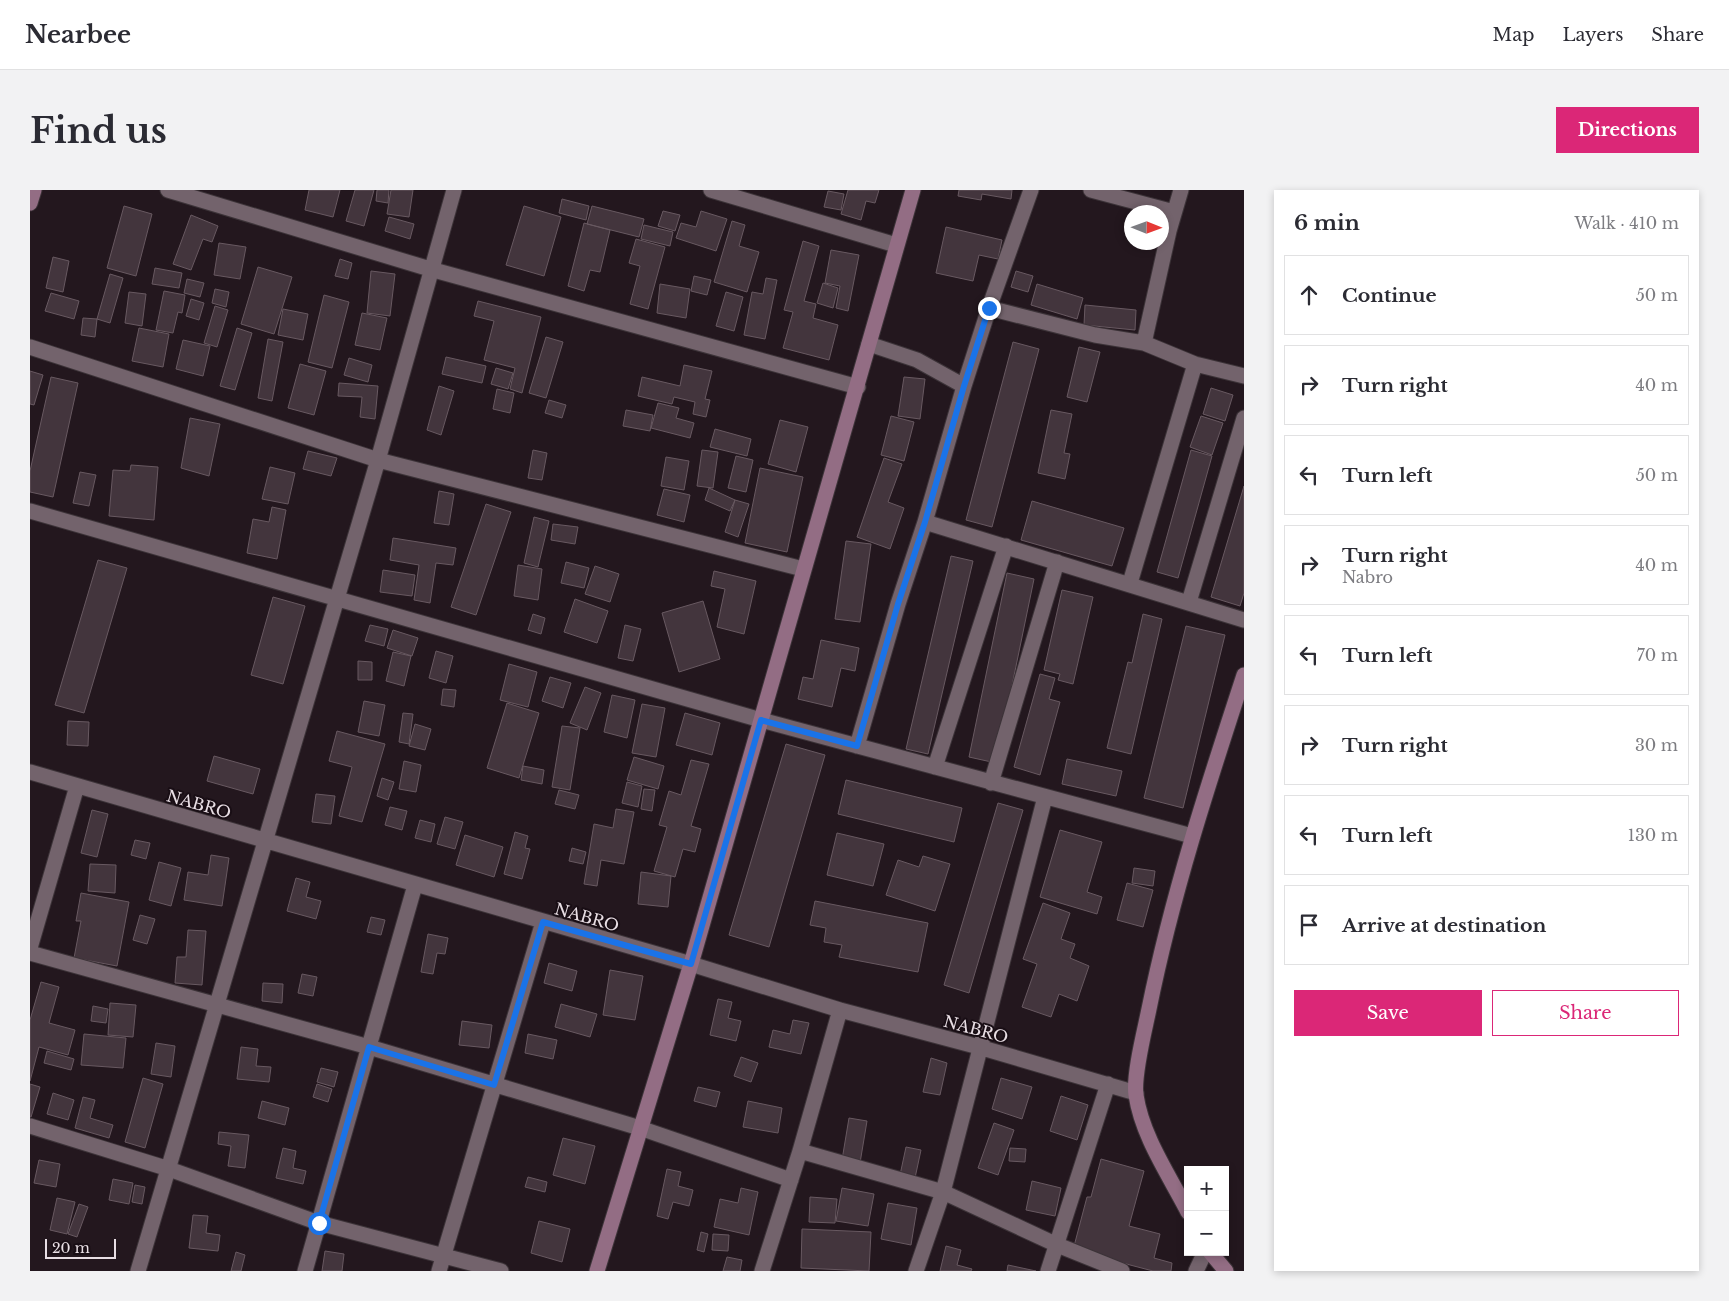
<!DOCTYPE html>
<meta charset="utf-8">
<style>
:root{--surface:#fff;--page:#f2f2f3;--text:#2b2b33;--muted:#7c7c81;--line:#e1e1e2;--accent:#db2777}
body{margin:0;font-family:"Libre Baskerville",serif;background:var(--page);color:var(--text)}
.controls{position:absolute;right:15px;bottom:15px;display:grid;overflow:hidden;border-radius:0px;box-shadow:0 2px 8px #0003}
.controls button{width:45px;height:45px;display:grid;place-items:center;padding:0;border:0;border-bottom:1px solid var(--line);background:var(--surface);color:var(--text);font:25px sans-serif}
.compass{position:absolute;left:1094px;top:15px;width:45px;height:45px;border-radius:50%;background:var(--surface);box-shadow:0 2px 8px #0003;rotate:91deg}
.scale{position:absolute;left:15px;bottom:12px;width:71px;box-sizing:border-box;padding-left:5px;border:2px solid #e8dee4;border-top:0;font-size:14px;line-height:18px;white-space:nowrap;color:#e8dee4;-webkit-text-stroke:4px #190e15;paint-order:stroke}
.stop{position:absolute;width:15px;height:15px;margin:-11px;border:4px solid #1a73e8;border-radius:50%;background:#fff}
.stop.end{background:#1a73e8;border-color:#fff;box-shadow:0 1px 5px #0008}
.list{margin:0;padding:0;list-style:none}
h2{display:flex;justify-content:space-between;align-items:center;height:65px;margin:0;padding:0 20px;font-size:21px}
h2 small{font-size:16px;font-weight:400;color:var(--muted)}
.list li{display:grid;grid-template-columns:32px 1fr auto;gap:15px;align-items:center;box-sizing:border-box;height:80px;margin:0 10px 10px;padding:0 10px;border:1px solid var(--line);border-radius:0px}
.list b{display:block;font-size:19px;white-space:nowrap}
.list p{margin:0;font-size:16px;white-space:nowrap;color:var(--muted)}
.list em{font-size:16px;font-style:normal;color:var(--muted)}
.actions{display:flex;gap:10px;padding:15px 20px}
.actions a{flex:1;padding:11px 0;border:1px solid var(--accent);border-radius:0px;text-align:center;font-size:18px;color:var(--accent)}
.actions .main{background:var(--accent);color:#fff}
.icon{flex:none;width:28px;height:28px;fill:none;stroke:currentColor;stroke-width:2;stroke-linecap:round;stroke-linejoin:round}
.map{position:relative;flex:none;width:1214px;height:1081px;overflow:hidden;border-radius:0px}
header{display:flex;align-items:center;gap:30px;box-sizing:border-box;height:70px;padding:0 25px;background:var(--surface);border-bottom:1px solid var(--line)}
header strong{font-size:24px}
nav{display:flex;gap:28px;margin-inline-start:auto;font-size:18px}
.intro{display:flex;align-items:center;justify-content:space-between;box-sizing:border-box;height:120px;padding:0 30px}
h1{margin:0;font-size:35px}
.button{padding:12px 22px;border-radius:0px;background:var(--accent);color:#fff;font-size:18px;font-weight:700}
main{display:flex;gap:30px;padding:0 30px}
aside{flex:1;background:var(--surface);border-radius:0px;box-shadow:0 2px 8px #0003}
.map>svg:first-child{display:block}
.building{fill:#43353d;stroke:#685961}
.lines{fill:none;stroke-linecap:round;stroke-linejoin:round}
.street-casing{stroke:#3c3338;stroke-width:17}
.secondary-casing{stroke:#3c3338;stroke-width:17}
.street{stroke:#73636c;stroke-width:15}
.secondary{stroke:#936d84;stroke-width:15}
.route{stroke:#1a73e8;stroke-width:6}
.labels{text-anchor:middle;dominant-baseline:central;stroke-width:4;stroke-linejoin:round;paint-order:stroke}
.street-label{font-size:16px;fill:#e8dee4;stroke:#190e15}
</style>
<header>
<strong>Nearbee</strong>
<nav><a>Map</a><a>Layers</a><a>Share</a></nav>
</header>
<div class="intro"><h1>Find us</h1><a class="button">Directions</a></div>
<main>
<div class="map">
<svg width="1214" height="1081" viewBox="0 0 1214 1081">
<rect width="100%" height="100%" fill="#23171e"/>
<path class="building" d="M279,0H310L303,27L275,20Z
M325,0H344L334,36L316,31Z
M347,0H359L358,13L346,11Z
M361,0H383L379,27L357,24Z
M818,0H849L845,13L836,11L831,30L811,24Z
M929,0H982L981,9L952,4L951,10L928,6Z
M798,1L814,4L811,20L794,17Z
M532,9L559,16L556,30L529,23Z
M94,16L122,24L106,86L77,78Z
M494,16L531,27L514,86L476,75Z
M562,16L614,29L609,47L557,34Z
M633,21L650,25L645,41L628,36Z
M671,21L697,29L686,61L646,48L651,33L666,37Z
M161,25L188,36L182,52L173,49L161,80L143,74Z
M359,27L384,34L380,49L355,41Z
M702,31L715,35L709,56L729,62L717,102L684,92Z
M554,33L580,40L570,82L560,80L554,101L538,96Z
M614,35L643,42L640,56L611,49Z
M916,37L972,50L968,69L949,65L943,91L906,83Z
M606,49L635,57L618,119L600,114L610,76L599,73Z
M773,51L789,56L774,111L786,114L783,128L808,135L799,170L753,158L763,122L754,120Z
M1105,52H1123L1122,57L1105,55Z
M189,53L216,57L210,89L184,85Z
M801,60L829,65L818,121L806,118L810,96L795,93Z
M23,67L39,71L33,102L16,98Z
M310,69L322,73L318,89L305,86Z
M228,77L262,87L244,144L211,134Z
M125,78L152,83L149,98L122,94Z
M341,81L365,84L360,126L337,123Z
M986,81L1003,86L998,102L981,97Z
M80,84L93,88L80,133L67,129Z
M664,86L681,90L677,105L661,101Z
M736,88L747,90L735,149L714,145L722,102L733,104Z
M157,89L174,93L170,107L154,103Z
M793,93L808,98L803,118L787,113Z
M630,94L660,99L656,128L627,123Z
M1007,94L1053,108L1047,129L1001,115Z
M185,99L199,102L196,117L182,113Z
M134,101L155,105L152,123L148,122L143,143L126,140Z
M99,102L116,104L112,136L95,133Z
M696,102L713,107L704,141L686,136Z
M21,103L49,111L44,129L15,121Z
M294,105L319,112L302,178L278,172Z
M161,109L174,113L169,130L156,126Z
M448,111L511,127L492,203L480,199L485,178L454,170L464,131L444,126Z
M1055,115L1106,120L1105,140L1054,135Z
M185,116L198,120L187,157L174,153Z
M253,119L278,124L273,150L248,145Z
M332,123L357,128L350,160L325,155Z
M53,128L67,129L65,147L51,145Z
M109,138L139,144L133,177L102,171Z
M207,138L222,143L205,200L190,196Z
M516,147L533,152L516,208L499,203Z
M238,149L253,152L242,211L228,208Z
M153,150L180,156L173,186L146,179Z
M983,152L1009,159L962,337L936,330Z
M1049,157L1070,162L1057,212L1037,207Z
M416,167L456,176L452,193L412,184Z
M319,168L342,175L338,192L314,185Z
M270,174L296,181L284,225L258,218Z
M654,175L682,181L675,209L680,210L676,227L663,224L665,212L644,207L642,214L608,206L612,187L650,196Z
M466,178L483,183L478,199L461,194Z
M0,181L13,185L4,215L0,214Z
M21,187L48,193L23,307L0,302V281Z
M874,187L895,189L890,229L868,226Z
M309,193L348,196L345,229L330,227L332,207L308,206Z
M409,196L424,201L411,245L397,240Z
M1181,198L1203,205L1195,231L1173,224Z
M467,199L484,203L480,223L463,219Z
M519,210L536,215L532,228L515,223Z
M628,213L649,218L646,228L664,233L660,248L621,238Z
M596,220L623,225L620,241L593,236Z
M1021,220L1042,224L1034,263L1040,264L1035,289L1008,283Z
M861,226L884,232L874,271L851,265Z
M1171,226L1193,233L1182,265L1160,257Z
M160,228L190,234L179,286L151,278Z
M750,230L778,237L766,282L738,274Z
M685,239L721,249L717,266L680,257Z
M503,260L517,263L512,290L498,288Z
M672,260L688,262L683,298L667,296Z
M1161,260L1182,266L1148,388L1127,382Z
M278,261L307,268L301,286L273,279Z
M706,266L723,270L716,302L698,298Z
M636,267L659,271L654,300L631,296Z
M854,268L872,274L858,312L874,318L860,359L827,347Z
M101,275L128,277L124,330L79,326L83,280L100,281Z
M240,277L265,283L258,314L232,309Z
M730,278L773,287L757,362L715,353Z
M50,282L66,285L59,316L43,313Z
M1214,296V403L1210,416L1181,407Z
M679,298L705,310L700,321L675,310Z
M634,299L660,305L654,332L627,325Z
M409,301L424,304L419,335L404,333Z
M705,310L719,314L708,347L695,342Z
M1002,311L1094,338L1082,376L991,350Z
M456,314L481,322L446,425L421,417Z
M242,317L256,320L247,369L217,363L223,329L239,332Z
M504,327L519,331L508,377L494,373Z
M523,334L548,337L545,354L521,350Z
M363,348L426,358L423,375L406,373L400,413L384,410L389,375L360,370Z
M816,351L841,354L830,432L805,429Z
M921,366L943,371L898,564L876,559Z
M68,370L97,378L54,523L25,515Z
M536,372L559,378L554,398L531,393Z
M488,375L512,379L508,410L484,406Z
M565,376L589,384L580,412L555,404Z
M353,380L385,385L382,406L350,402Z
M684,381L726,391L714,444L687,437L695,399L681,396Z
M977,383L1004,389L966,573L939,567Z
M1032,400L1063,407L1043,494L1028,490L1030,484L1014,480Z
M243,407L275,416L253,494L221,485Z
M545,409L578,421L567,453L534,442Z
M673,411L690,469L649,482L632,423Z
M503,424L515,428L511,444L498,440Z
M1113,424L1132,429L1101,564L1077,558L1098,472L1102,473Z
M340,435L358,439L354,456L335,451Z
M595,435L611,439L603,471L588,468Z
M1156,436L1195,445L1153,618L1114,608Z
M363,440L388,448L382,466L357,458Z
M791,450L829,458L825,481L811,478L802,517L768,509L773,487L783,489Z
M406,461L423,466L416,493L399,488Z
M363,462L381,466L374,496L356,491Z
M328,471L342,472V490H328Z
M479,474L507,482L498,517L470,510Z
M1010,484L1025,488L1019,509L1030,512L1010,585L984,577Z
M520,487L541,493L533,518L512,511Z
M555,497L571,503L557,540L540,533Z
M413,499L426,500L424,517L411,515Z
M582,505L605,510L597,548L574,542Z
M334,511L355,515L349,546L328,542Z
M477,513L509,523L489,588L457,578Z
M612,514L635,518L626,567L602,563Z
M373,523L383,524L379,554L369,552Z
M655,523L690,533L682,565L646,555Z
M38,531L59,532L58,556L37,555Z
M385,534L401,539L395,560L379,556Z
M532,536L550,538L540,600L522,597Z
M307,541L355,554L332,632L309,626L322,577L299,571Z
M756,554L795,565L739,757L699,745Z
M184,566L230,579L223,604L177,591Z
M604,567L634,576L628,599L597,590Z
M1037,569L1092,581L1086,606L1032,594Z
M661,570L679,574L661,636L671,639L665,662L653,659L645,687L624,681L637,637L629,635L639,601L651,605Z
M374,571L391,575L386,602L369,599Z
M493,576L514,580L512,594L491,590Z
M352,588L364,592L358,610L347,606Z
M816,590L932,618L924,652L808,624Z
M597,592L612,596L608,617L592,613Z
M614,599L625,600L622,621L611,619Z
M529,600L549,605L545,619L525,614Z
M286,604L305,606L301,634L282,632Z
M968,613L993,620L939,803L914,795Z
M360,617L377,621L372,640L355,635Z
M586,619L604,622L594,674L571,670L567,696L554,694L564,634L583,638Z
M62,620L78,624L67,667L51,663Z
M415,627L433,632L425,659L407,654Z
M390,630L405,634L401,652L385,648Z
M1030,640L1072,652L1057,702L1072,707L1067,724L1010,707Z
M485,642L498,646L495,658L500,659L492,689L474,684Z
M807,643L854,654L843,696L797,685Z
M435,645L473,657L464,687L426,675Z
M105,650L120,653L116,669L101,665Z
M542,658L556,662L553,674L539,671Z
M181,665L199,668L192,716L154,710L158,682L178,685Z
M893,666L920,674L905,721L856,705L868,670L889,677Z
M129,672L151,678L141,716L119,710Z
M60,674L86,675L85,703L58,701Z
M1104,678L1125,681L1123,696L1102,693Z
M611,682L641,686L638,717L608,714Z
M266,688L280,692L276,707L291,711L286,729L257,721Z
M1097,693L1123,700L1113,737L1087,730Z
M51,703L99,712L87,776L44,768L51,731H46Z
M785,711L898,733L888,782L809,767L812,755L794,752L796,738L780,735Z
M1013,713L1040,723L1031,749L1045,754L1040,768L1059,776L1047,811L1029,804L1021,827L992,817L1007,774L993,769Z
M110,725L125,729L117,754L103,750Z
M341,727L355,730L351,745L337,742Z
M158,740L176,741L172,795L145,793L147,767H156Z
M398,744L418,748L415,764L407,763L403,784L391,782Z
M519,773L547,781L542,801L514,793Z
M580,780L613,786L605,830L573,825Z
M272,784L287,787L283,806L268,803Z
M11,792L29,797L19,833L45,840L38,865L9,857L0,891V830Z
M233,793L253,794L252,813L232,811Z
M688,809L702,812L698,828L711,831L706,851L680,845Z
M80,813L106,815L103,847L78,845Z
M531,814L567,824L560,847L525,837Z
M63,816L78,819L76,833L61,831Z
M763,830L779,833L771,864L739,857L743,840L760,844Z
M432,831L462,835L459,858L429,855Z
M54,844L96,848L93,878L51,875Z
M498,844L527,850L523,869L495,863Z
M126,853L145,856L141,887L121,884Z
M211,857L228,859L226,876L241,877L239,892L207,889Z
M17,861L44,869L41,880L14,873Z
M711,867L728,873L721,892L704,886Z
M901,868L917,873L910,905L893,902Z
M291,878L308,882L304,897L287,892Z
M113,888L133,894L115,958L95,952Z
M971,888L1002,897L992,929L962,919Z
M0,894L10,897L1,927H0Z
M287,894L302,899L298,912L283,907Z
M668,897L690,902L686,917L664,911Z
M23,903L44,910L38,930L17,924Z
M1031,906L1058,915L1047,950L1020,941Z
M53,907L65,910L60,928L83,935L79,948L45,938Z
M232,911L259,918L255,935L228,928Z
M718,911L752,918L748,943L713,937Z
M819,928L837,931L830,973L812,970Z
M964,933L984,940L968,985L948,978Z
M189,942L219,945L215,978L198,976L201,956L188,954Z
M533,948L565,956L555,994L523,985Z
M876,957L891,960L885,988L870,985Z
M253,958L266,961L263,978L276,981L273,994L246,988Z
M980,958L996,959L995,972L979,971Z
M1071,969L1114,981L1099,1036L1130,1044L1124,1068L1142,1073L1141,1081H1123L1043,1060L1057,1007H1061Z
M9,970L30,974L26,997L4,993Z
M637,979L651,982L648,996L663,1000L659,1016L643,1012L638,1029L627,1026Z
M498,987L517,992L515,1002L495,997Z
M83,989L103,993L99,1014L79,1010Z
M1002,991L1031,998L1025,1026L996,1020Z
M105,995L115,997L112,1014L102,1012Z
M711,998L728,1002L719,1045L684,1037L690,1009L708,1013Z
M812,998L844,1004L838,1036L806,1031Z
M780,1007L807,1009L805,1033L779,1032Z
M27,1008L45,1012L37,1044L20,1040Z
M858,1013L887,1018L881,1055L851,1049Z
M49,1014L58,1017L47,1047L38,1044Z
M163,1025L178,1026L176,1043L190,1045L188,1061L159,1058Z
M509,1031L540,1039L532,1072L501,1063Z
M772,1039L841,1042L839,1081L771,1078Z
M671,1042L678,1044L674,1062L667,1060Z
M683,1044L699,1045L698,1061L682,1060Z
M916,1056L931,1060L927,1075L942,1079L941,1081H910Z
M295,1061L314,1064L312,1081H292Z
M206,1062L215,1065L211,1081H201Z
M697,1067L712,1070L710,1081H693Z
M978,1075L1006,1081H977Z"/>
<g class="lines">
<g class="street-casing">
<path id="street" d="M138,0L400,79L828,197
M681,0L866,55
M1061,0L1144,22
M1151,0L1139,41L1114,153L1165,174L1214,186
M959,118L1001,0
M839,154L887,170L934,196L895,332L1214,430
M0,157L348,270L773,379
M934,196L959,118L1065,145L1114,153
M0,321L731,530L1162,646
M1100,393L1165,174
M1159,412L1214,228
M827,556L868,414L895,332
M905,577L976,356
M0,582L661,774L810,820L949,857L1106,903
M961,593L1027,372
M0,758L47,596
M0,763L339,857L610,938L761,990
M0,936L139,979L289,1033L471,1081
M770,961L913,1002L1025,1054L1092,1081
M108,1081L348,270L424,0
M275,1081L385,695
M409,1081L513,732
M732,1081L770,961L810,820
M886,1081L913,1002L1015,607
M1018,1081L1078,894
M1166,1081L1175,1062"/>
</g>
<g class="secondary-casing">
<path id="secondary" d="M0,13L4,0
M1158,1022C1139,985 1112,946 1106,905C1103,885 1115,839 1119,819C1142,705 1178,595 1214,485
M1180,1062L1196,1081
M567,1081L661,774L883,0"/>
</g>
<use href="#street" class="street"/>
<use href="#secondary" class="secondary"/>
</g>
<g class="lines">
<path class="route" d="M289,1033L339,857L464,895L513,732L661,774L731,530L827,556L868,414L895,332L934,196L959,118"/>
</g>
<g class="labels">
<g class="street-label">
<text transform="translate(169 614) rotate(16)">NABRO</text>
<text transform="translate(557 727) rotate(16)">NABRO</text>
<text transform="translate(946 839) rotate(15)">NABRO</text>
</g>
</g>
</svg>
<div class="controls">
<button>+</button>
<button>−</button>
</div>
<svg class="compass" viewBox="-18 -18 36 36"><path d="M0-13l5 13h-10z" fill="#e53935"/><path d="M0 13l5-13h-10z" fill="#7c7c81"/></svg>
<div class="scale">20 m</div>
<div class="stop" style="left:289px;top:1033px"></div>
<div class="stop end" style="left:959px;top:118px"></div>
</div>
<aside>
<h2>6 min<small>Walk · 410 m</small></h2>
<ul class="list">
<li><svg class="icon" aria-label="ahead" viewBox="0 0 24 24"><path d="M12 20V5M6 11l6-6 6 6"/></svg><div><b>Continue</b></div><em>50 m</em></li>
<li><svg class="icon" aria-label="right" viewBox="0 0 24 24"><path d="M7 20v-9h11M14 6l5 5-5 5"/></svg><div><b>Turn right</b></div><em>40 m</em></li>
<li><svg class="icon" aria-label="left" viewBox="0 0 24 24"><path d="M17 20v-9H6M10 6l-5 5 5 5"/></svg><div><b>Turn left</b></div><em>50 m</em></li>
<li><svg class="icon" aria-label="right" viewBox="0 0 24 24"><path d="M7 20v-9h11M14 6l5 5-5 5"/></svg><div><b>Turn right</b><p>Nabro</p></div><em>40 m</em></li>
<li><svg class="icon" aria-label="left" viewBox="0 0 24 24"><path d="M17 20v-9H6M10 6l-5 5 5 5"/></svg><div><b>Turn left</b></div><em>70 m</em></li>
<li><svg class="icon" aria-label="right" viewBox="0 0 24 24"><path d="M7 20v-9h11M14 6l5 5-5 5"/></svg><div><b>Turn right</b></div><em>30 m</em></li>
<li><svg class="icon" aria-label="left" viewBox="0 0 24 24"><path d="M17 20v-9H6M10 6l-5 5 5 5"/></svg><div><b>Turn left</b></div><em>130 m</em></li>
<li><svg class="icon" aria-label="arrive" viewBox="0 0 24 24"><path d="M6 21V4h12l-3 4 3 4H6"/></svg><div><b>Arrive at destination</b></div></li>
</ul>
<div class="actions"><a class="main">Save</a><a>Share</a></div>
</aside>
</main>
